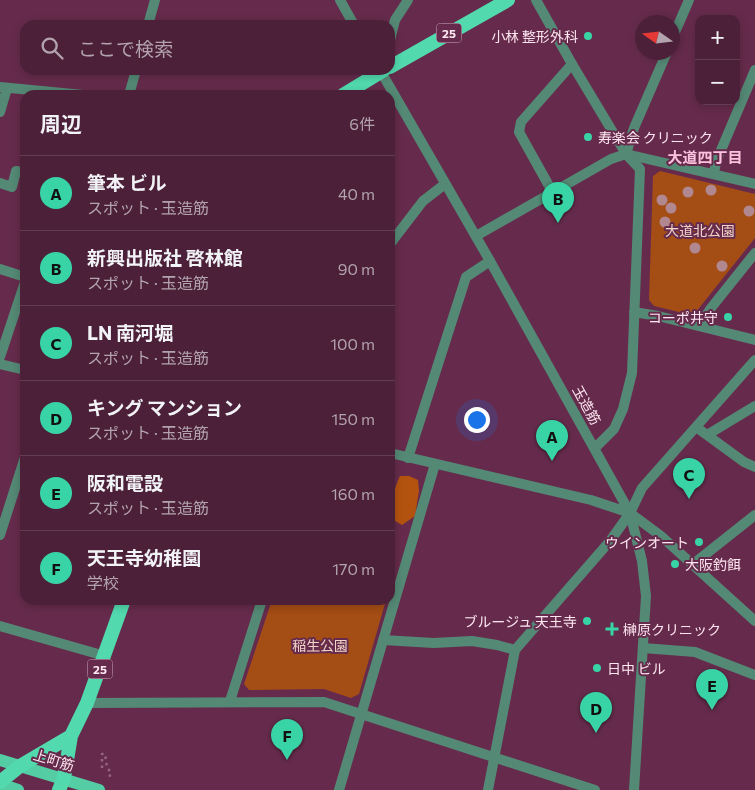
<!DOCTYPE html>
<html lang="ja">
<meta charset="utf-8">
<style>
:root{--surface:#4c2039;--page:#532841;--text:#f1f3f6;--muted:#b2a3ae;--line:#633e53;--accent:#38d4a6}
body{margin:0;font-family:Commissioner,"Noto Sans JP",sans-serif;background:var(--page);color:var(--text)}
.controls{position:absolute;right:15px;top:15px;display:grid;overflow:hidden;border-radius:10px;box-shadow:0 2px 8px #0003}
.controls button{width:45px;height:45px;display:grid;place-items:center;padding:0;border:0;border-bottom:1px solid var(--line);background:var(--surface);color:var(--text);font:25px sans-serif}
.compass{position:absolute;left:635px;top:15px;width:45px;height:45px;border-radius:50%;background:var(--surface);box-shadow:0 2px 8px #0003;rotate:284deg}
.you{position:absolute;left:476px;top:419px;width:18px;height:18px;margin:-12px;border:4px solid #fff;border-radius:50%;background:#1a73e8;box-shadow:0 0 0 8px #1a73e833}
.badge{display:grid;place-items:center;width:32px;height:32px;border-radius:50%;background:var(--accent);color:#111;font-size:16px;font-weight:700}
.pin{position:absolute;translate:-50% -41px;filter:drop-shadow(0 1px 2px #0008)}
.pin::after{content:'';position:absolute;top:26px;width:18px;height:15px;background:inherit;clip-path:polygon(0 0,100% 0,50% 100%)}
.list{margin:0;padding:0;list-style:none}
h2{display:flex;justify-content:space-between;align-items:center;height:65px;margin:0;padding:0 20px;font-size:21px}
h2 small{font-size:16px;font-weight:400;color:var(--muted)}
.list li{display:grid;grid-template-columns:32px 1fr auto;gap:15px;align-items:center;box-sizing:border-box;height:75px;padding:0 20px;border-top:1px solid var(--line)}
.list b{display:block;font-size:19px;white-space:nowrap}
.list p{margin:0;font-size:16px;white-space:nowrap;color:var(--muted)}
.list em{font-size:16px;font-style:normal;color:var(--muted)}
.icon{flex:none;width:28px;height:28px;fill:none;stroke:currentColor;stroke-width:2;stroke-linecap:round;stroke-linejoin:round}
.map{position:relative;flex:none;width:755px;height:790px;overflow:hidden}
.search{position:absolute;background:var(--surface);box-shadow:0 2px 8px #0003;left:20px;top:20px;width:375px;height:55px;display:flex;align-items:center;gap:12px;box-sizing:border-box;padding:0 18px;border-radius:15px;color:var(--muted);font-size:19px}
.panel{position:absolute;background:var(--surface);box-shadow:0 2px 8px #0003;left:20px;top:90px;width:375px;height:515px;border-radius:15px}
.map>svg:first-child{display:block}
.green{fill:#a44d15}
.forest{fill:#b45310}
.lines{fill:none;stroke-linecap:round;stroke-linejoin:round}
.path{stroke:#966680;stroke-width:2.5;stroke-dasharray:2.5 4;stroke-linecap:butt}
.minor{stroke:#548975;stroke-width:10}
.tertiary{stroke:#548975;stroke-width:10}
.primary{stroke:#54cca4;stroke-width:12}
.trunk{stroke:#52daae;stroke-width:14}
.tree{fill:#b18890}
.poi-dot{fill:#38d4a6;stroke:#662b4c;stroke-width:2}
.labels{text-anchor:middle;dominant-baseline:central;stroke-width:4;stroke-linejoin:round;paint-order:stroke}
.shield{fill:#662b4c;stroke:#d0aebf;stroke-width:1}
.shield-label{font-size:12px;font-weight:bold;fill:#fde6f0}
.poi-label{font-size:14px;fill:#fde6f0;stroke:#662b4c;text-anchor:end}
.park-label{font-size:14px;fill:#efd4c7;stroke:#662b4c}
.street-label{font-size:14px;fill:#fde6f0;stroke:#662b4c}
.neighbourhood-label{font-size:15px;font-weight:bold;fill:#fbc1dd;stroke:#662b4c}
</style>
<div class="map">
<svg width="755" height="790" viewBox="0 0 755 790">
<rect width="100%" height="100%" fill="#662b4c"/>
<path class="green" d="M660,171L755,194V238L696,312L687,314L654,306L649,300L653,176Z
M272,600H386L359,694L351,698L324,689L249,690L244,684Z"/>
<path class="forest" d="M400,476H409L418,480L419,491L415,516L402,525L392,519C391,503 393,491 400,476Z"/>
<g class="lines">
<path class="path" d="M102,768V754H105L107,767L111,773L108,780"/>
<path class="minor" d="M148,25L155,0
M672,39L689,0
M390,40L395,20L408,0
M129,95L136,70
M626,154L634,128L667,52
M714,173L716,162L755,70
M0,183L12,187L16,171L25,173
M553,193L519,132L521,122L572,64
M476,236L611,159L626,154L755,184
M0,269L25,277
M0,357L25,282
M0,364L25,370
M696,427L744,462L755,467
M707,435L755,406
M408,458L466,277L490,261
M630,513L661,536L755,621
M692,565L755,515
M0,626L105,656
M383,640L434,643L472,641L497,645L515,650
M643,648L695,652L755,675
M87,703L324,702L595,790
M339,790L435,464
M488,790L515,650L610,541L630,513L642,488L755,360"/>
<path class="tertiary" d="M340,0L354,25
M536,0L572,64L626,154L640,169L632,373L623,409L614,429L595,448
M380,70L490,261L630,513L642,561L646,596L634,790
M0,87L83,95
M0,112L7,88
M390,244L423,201L445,184
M634,312L658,316L755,340
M699,326L711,308L755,253
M390,453L591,500L630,513
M0,535L25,457
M230,701L262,600"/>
<path class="primary" d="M0,760L99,790
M0,784L18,790"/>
<path class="trunk" d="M390,67L508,0
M343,95L384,70
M0,782L20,766L71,736
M59,790L64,778L71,736L87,703L124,600"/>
</g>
<g class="tree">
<circle cx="711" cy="190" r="5.5"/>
<circle cx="688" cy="192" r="5.5"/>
<circle cx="662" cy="200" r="5.5"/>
<circle cx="671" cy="208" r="5.5"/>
<circle cx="749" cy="211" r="5.5"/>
<circle cx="665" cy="222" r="5.5"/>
<circle cx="695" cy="248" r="5.5"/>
<circle cx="722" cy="266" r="5.5"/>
</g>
<g class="poi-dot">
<circle cx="588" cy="36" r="5"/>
<circle cx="588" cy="137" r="5"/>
<circle cx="728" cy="317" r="5"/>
<circle cx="699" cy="542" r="5"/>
<circle cx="675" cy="564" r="5"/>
<circle cx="587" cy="621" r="5"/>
<path d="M609.5 621.5h5v5h5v5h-5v5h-5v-5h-5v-5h5z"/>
<circle cx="597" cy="668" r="5"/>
</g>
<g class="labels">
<g class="shield">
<rect x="436.5" y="23.5" width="25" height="19" rx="4"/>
<rect x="87.5" y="659.5" width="25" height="19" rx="4"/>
</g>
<g class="shield-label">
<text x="449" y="33">25</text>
<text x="100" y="669">25</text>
</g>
<g class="poi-label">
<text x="578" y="36">小林 整形外科</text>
<text x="598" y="137" text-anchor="start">寿楽会 クリニック</text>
<text x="718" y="317">コーポ井守</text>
<text x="689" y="542">ウインオート</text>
<text x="685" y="564" text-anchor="start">大阪釣餌</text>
<text x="577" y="621">ブルージュ 天王寺</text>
<text x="623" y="629" text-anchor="start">榊原クリニック</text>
<text x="607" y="668" text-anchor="start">日中 ビル</text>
</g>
<g class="park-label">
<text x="700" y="230">大道北公園</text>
<text x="320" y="645">稲生公園</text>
</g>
<g class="street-label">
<text transform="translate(587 405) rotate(61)">玉造筋</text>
<text transform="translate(54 760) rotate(17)">上町筋</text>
</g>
<g class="neighbourhood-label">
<text x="705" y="157">大道四丁目</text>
</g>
</g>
</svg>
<div class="controls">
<button>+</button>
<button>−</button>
</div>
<svg class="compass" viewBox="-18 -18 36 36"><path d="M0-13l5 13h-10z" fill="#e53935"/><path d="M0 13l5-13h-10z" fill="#b2a3ae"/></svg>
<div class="you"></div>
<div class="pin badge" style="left:552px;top:461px">A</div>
<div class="pin badge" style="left:558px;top:223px">B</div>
<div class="pin badge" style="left:689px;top:499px">C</div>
<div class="pin badge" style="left:596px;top:733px">D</div>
<div class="pin badge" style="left:712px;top:710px">E</div>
<div class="pin badge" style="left:287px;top:760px">F</div>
<div class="search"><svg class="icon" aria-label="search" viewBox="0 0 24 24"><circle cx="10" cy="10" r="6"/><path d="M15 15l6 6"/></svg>ここで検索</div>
<section class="panel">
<h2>周辺<small>6件</small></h2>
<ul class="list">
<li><span class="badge">A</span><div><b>筆本 ビル</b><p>スポット · 玉造筋</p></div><em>40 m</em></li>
<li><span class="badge">B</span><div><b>新興出版社 啓林館</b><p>スポット · 玉造筋</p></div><em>90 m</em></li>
<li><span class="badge">C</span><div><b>LN 南河堀</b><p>スポット · 玉造筋</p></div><em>100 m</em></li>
<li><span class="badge">D</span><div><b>キング マンション</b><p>スポット · 玉造筋</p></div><em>150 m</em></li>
<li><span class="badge">E</span><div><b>阪和電設</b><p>スポット · 玉造筋</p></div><em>160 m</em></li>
<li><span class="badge">F</span><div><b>天王寺幼稚園</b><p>学校</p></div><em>170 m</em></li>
</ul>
</section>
</div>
